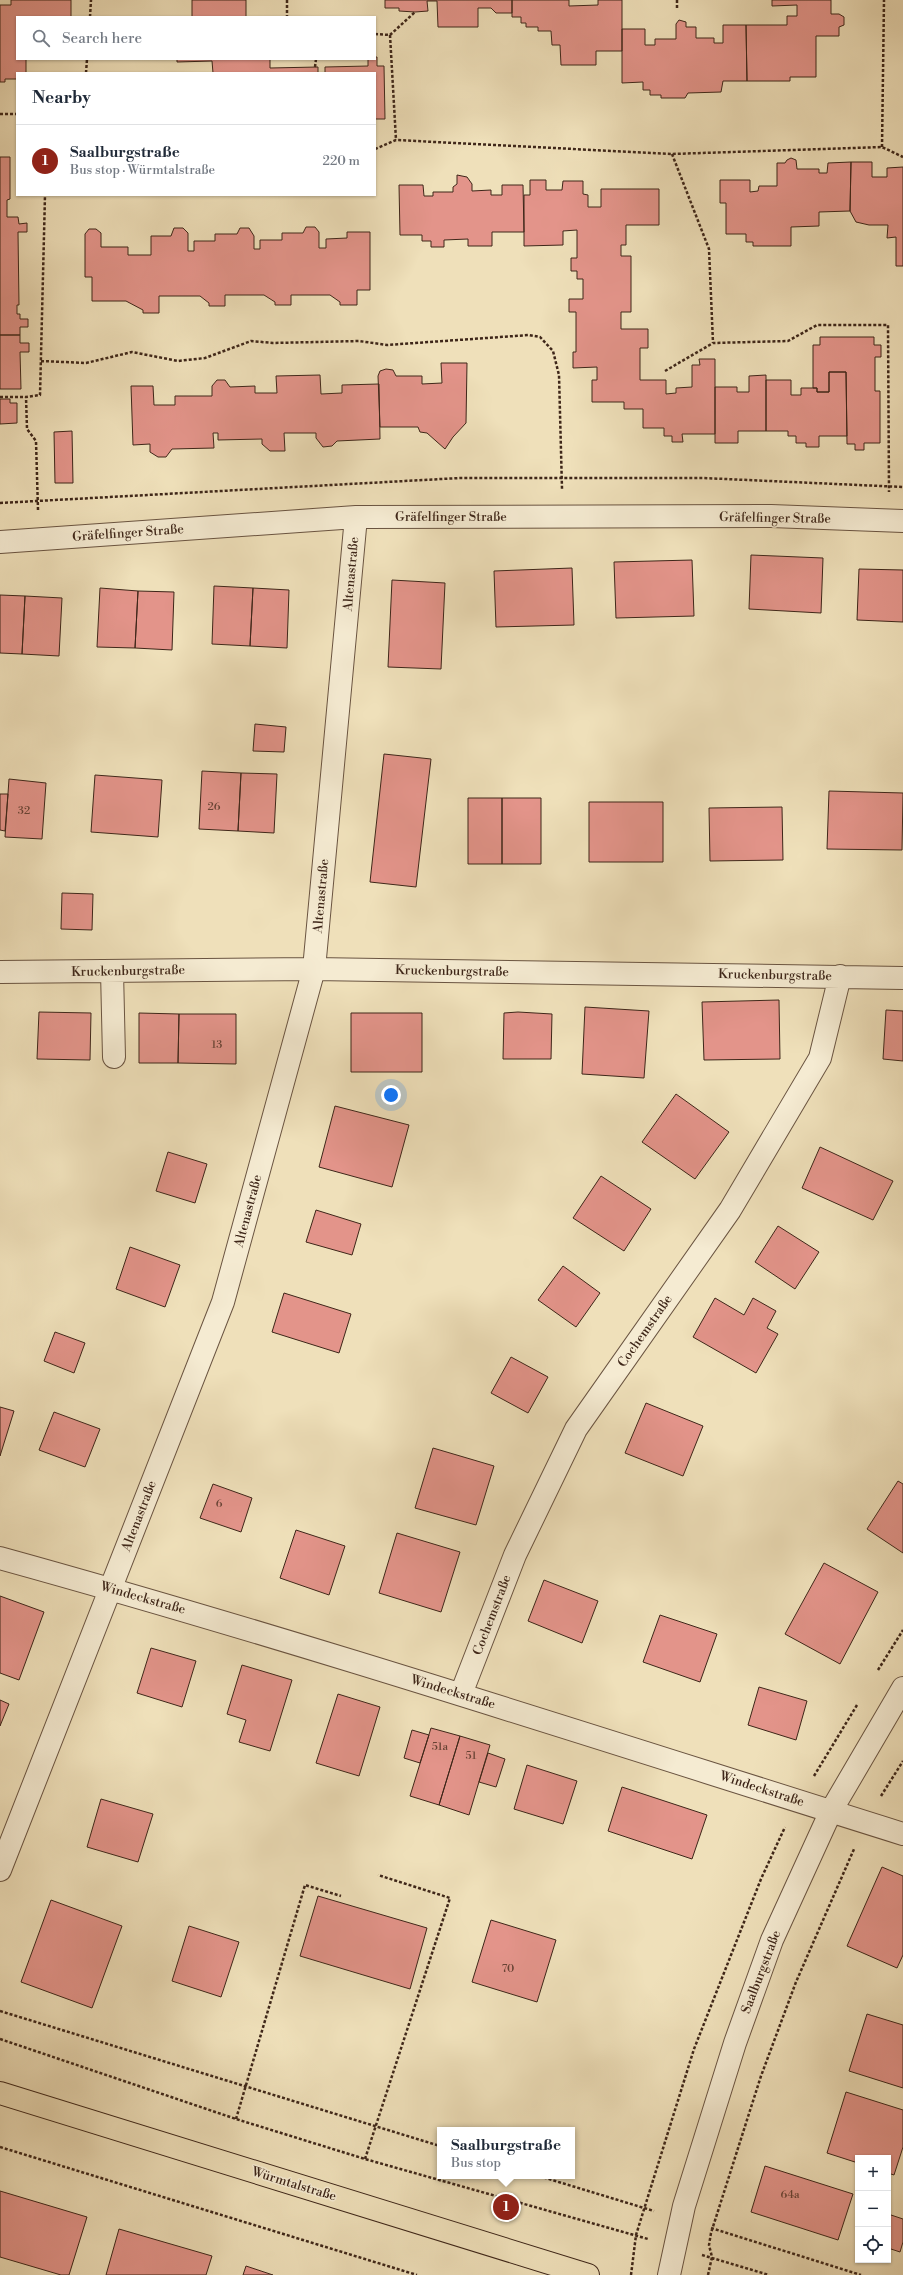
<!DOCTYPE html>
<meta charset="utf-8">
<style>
:root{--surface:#fff;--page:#f2f2f3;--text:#1f2937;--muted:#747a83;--line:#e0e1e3;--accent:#8f2418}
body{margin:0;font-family:"Libre Bodoni",serif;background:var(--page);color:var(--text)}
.controls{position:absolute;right:12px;bottom:12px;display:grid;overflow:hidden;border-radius:0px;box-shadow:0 1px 3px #0004}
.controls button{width:36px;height:36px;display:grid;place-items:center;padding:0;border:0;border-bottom:1px solid var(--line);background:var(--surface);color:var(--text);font:20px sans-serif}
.you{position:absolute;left:391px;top:1095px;width:14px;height:14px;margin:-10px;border:3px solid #fff;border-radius:50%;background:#1a73e8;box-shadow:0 0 0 6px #1a73e833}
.badge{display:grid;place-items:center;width:26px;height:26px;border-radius:50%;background:var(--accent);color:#fff;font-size:13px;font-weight:700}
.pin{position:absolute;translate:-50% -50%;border:2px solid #fff;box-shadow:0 1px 4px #0006}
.popup{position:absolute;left:437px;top:2127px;width:138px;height:52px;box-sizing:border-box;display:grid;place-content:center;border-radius:0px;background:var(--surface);filter:drop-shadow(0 1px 3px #0005);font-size:13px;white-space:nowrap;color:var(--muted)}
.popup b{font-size:15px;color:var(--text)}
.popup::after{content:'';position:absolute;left:50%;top:100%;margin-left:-8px;border:8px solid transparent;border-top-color:var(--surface)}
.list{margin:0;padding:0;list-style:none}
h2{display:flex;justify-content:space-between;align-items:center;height:52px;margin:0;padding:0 16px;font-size:17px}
h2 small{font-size:13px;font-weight:400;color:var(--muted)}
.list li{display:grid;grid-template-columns:26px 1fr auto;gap:12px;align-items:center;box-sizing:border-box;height:72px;padding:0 16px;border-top:1px solid var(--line)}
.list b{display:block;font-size:15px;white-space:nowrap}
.list p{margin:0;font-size:13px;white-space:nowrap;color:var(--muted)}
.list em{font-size:13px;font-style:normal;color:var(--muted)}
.icon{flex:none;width:22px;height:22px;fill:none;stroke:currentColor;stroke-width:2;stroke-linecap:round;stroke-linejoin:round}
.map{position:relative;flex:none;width:903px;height:2275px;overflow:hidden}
.search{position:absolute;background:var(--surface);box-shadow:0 1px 3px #0004;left:16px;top:16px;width:360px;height:44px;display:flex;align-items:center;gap:10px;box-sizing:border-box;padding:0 14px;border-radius:0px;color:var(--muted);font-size:15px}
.panel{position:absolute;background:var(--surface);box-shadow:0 1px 3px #0004;left:16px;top:72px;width:360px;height:124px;border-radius:0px}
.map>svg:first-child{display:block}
.building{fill:#e3948a;stroke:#3e2619}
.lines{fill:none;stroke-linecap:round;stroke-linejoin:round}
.minor-casing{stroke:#6a5441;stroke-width:24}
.major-casing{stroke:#3e2619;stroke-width:24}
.path{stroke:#3e2619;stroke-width:2.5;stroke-dasharray:3 2;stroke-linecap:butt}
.minor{stroke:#f5ebd2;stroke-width:22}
.major{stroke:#efe0ba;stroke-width:22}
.labels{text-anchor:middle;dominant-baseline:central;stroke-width:3;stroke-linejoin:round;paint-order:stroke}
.number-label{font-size:11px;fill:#674235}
.street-label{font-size:13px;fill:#3e2619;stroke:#f5ebd2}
</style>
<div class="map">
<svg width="903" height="2275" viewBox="0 0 903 2275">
<rect width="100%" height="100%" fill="#efe0ba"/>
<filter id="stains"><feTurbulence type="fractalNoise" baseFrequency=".005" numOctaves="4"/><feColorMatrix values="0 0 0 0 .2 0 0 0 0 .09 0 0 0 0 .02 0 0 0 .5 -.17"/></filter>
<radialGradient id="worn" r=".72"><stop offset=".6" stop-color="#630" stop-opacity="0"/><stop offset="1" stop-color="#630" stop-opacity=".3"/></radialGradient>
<path class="building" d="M11,0H71V17H17V59H26V73H17V79H5V82H0V5H11Z
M192,0H246V17H192Z
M385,0H512V13H496L491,8H478V27H438L437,1H427L428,11L415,12L399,11V8H385Z
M512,0H569V6L598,5V0H622V51H596V65H561L560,45H552L551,31H538V27H526V23H521V17H512Z
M772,0H831V14H839L844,17V25L839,27V36H816V77H790V81H747L746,25H787V16H797V5L772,6Z
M679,20L686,22V27H696V38H714V43H723V25H746L747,81H723L721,92L688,93L685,98H661V95H650V90H643V82L622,83V29H645V45H655V39H676V24Z
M375,57H377V66H384L385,119H375V73H325V67L368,66V59H375Z
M177,59H270V68L318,67V73H213L212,61L177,62Z
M0,157H10V199L7,200V217H18L19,224L27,223V232H18L19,305H17V314H20V319H28V327H20V335H0Z
M791,158L796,160L797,169H819V173H827L828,163L851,162L850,211L819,212V226L791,227V246H753V242H746V234H726V203H720V180H750V192L758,191L759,186H777V163H785L787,160Z
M851,162H872V177H887V168L903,167V266H896V237L887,238L888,225H869L856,222L850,211Z
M457,175L467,177L472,184V191L491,190V195H502V185H523L524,232H492V246H468V239L444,240V247H431V241H422V235H400L399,185H423L424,196H433V192H453V187L457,184Z
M530,180H546V190H562L563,181H583V194L588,195V207H601V189H659V225H626V245H621V256H631V312H621V329H648V348H640V380H666V394L676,393V388L692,387V365H700L699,359H715V434H682L683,442H672V436H664V428H643V409H624V402H592V380H597V367L573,368V352H576V312H569V299H583V279H577V271H571V258H577V230L563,231V245L524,246V195H530Z
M306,227H315L319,232V248H326V239L347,238V232H370V290H357V305H340V302L330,295H291V305H275V302L264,295H225V306H209V303L200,296H159V313H143V310L126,301H92V277H85V234L89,229H96L101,233V247H128V255H151V236H171L174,228H183L188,233V251H194V241H215V234H237L240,228H249L254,236V249H260V240H282V233H303Z
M0,335H20V343H29V352H20L21,389H0Z
M820,337H874V345H881V357H875V391H880V443H864V450H855V444H847L846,372H829V392H817V388H813V345H820Z
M441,363H467L466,423L453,437L445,449L427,433L420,432L418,427H380L378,376L380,371L386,369L393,370L396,376H422V384L442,383Z
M829,372H846L847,436H819V447H806V443H796V436H788V431H766V380H791V395H801V388H817V392H829Z
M320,375L321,394L342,393V385L379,384L380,439L337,441L332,446L323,447L316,438V433H284L285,451H270L262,444V439L218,440V433H213L214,448L172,449L166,457H158L150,452V444L133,445L131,386H153L154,405H175V396H212V386L217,380H225L230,387L255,386V393H277L276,376Z
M766,375V431H738V443H715V387H737V392H749V376Z
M0,399H10V403H17V423L0,424Z
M72,431L73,483H55L54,432Z
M751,555L823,558L821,613L749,609Z
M692,560L694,616L616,618L614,562Z
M572,568L574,625L496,627L494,571Z
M859,569L903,570V622L857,620Z
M392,580L445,583L441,669L388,667Z
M214,586L253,588L250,646L212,644Z
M100,588L138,591L135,648L97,647Z
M253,588L289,590L287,648L250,646Z
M138,591L174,592L172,650L135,648Z
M0,595L25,596L22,654L0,653Z
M25,596L62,598L59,656L22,654Z
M255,724L286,727L284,752L253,751Z
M384,754L431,759L416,887L370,882Z
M202,771L241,773L238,831L199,829Z
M241,773L277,774L274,833L238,831Z
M95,775L162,780L158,837L91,832Z
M9,779L46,783L42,839L5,837Z
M829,791L903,793L902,850L827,849Z
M0,794H8L5,831L0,830Z
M468,798H502V864H468Z
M502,798H541V864H502Z
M589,802H663V862H589Z
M782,807L783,860L710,861L709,808Z
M62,893L93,894L92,930L61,929Z
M779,1000L780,1059L704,1060L702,1002Z
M585,1007L649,1011L644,1078L582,1074Z
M886,1010L903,1011V1061L883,1059Z
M39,1012L91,1013L90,1060L37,1059Z
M518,1012L552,1014L551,1059H503L504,1013Z
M139,1013L179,1014L178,1063H139Z
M351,1013H422V1072H351Z
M179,1014H236V1064L178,1063Z
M676,1094L729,1132L695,1179L642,1142Z
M335,1106L409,1125L392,1187L319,1167Z
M820,1147L893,1181L873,1220L802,1188Z
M168,1152L207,1164L195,1203L156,1191Z
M601,1176L651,1209L624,1251L573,1218Z
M316,1210L361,1224L352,1255L306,1242Z
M778,1226L819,1252L795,1289L755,1262Z
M130,1247L180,1265L165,1307L116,1289Z
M563,1266L600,1293L576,1327L538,1300Z
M284,1293L351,1314L339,1353L272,1332Z
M715,1298L744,1315L753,1298L776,1311L767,1328L778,1334L756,1373L693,1337Z
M55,1332L85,1343L74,1373L44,1361Z
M511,1357L548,1377L528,1413L491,1393Z
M646,1403L703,1426L683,1476L625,1453Z
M0,1407L14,1411L0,1456Z
M54,1412L100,1429L85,1467L39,1450Z
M433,1448L494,1466L476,1525L415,1508Z
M898,1481L903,1484V1553L867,1529Z
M213,1484L252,1498L241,1532L200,1518Z
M296,1530L345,1546L329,1595L280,1578Z
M397,1533L460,1552L441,1612L379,1593Z
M824,1563L878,1592L840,1664L785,1634Z
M544,1580L598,1601L582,1643L528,1621Z
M0,1596L44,1612L19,1680L0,1673Z
M660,1615L717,1634L700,1682L643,1662Z
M151,1648L196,1661L182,1707L137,1693Z
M242,1665L292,1680L270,1751L239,1742L246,1720L227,1714Z
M759,1687L807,1701L796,1740L748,1725Z
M338,1694L380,1707L359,1776L316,1763Z
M0,1700L9,1704L0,1726Z
M431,1728L460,1736L439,1805L410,1796Z
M412,1730L429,1735L420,1763L404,1758Z
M460,1736L490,1745L469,1815L439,1805Z
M488,1753L505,1759L496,1787L479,1782Z
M527,1765L577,1781L563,1824L514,1809Z
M622,1787L707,1815L692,1859L608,1831Z
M101,1799L153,1814L138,1862L87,1847Z
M882,1867L903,1876V1955L897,1968L847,1946Z
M318,1896L427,1928L410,1989L300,1956Z
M51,1900L122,1926L92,2008L21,1982Z
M491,1920L556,1940L537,2002L472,1982Z
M189,1926L239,1942L221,1997L172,1981Z
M867,2014L903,2025V2088L849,2071Z
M846,2092L903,2110V2147L894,2175L888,2173V2158H858V2163L827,2153Z
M765,2166L853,2194L838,2240L751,2212Z
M0,2191L87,2217L69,2275H61L0,2257Z
M888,2214L903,2219V2242L900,2252L888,2248Z
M119,2229L212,2256L206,2275H106Z
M246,2266L273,2275H243Z"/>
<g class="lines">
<g class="minor-casing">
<path id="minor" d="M0,542L356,517L771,516L903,521
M112,971L114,1057
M0,972L314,969L903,978
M0,1558C304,1642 603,1740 903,1834
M461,1694L515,1555L576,1429L730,1210L820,1058L840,976
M0,1870L223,1302L314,969L356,517
M669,2275L684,2206L735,2043L772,1940L831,1811L903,1688"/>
</g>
<g class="major-casing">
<path id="major" d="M0,2093L588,2275"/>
</g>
<path class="path" d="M287,0V17
M677,0V10
M90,17L91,0
M375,34L390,35L415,12
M390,35L396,140
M315,67L316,59
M86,73L87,59
M0,114H17
M882,147L884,0
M375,149L396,140L672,154L882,147L903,157
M672,154L709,249L713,343
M41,361L86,363L132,352L178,361L205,358L251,341L273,343L359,341L387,345L529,335L540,337L553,351L559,375L562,489
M665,371L713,343L788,341L817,325H888L889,492
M0,397H26
M0,503L460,478H703L903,487
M38,510L36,441L27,429L26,397L40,395L45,195
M878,1670L903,1630
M814,1776L857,1705
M881,1796L903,1761
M0,2011L440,2146
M0,2039L236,2119L365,2159L648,2239
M236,2119L305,1885L341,1896
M0,2147L417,2275
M365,2159L450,1898L378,1875
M539,2176L654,2211
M506,2207L509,2200
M711,2228L861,2275
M702,2255L769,2275
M631,2275L636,2235L694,2049L761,1879L785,1827
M708,2275L712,2257L709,2245L711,2233L761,2076L796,1982L854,1849"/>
<use href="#minor" class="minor"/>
<use href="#major" class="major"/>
</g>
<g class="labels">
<g class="number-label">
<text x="214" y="807">26</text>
<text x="24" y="811">32</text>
<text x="217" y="1045">13</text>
<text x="219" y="1504">6</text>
<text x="440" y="1747">51a</text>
<text x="471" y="1756">51</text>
<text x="508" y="1969">70</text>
<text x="790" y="2195">64a</text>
</g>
<g class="street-label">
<text x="451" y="517">Gräfelfinger Straße</text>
<text transform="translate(775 518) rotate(1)">Gräfelfinger Straße</text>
<text transform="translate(128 533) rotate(-4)">Gräfelfinger Straße</text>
<text transform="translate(351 574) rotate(-85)">Altenastraße</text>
<text transform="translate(321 896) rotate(-85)">Altenastraße</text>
<text transform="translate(128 971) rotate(-1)">Kruckenburgstraße</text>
<text transform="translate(452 971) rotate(1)">Kruckenburgstraße</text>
<text transform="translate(775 975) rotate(1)">Kruckenburgstraße</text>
<text transform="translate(248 1211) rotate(-75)">Altenastraße</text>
<text transform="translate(645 1331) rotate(-55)">Cochemstraße</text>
<text transform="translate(139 1516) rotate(-69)">Altenastraße</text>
<text transform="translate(143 1598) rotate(16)">Windeckstraße</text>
<text transform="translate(492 1615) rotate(-69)">Cochemstraße</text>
<text transform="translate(453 1692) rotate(17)">Windeckstraße</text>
<text transform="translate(762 1789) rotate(18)">Windeckstraße</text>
<text transform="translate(761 1972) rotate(-69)">Saalburgstraße</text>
<text transform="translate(294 2184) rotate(17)">Würmtalstraße</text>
</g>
</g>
<rect width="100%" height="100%" filter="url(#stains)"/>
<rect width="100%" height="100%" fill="url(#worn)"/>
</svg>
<div class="controls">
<button>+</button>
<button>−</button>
<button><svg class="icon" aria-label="locate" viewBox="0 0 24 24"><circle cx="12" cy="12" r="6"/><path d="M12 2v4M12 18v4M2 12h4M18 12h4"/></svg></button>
</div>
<div class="you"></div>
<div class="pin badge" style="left:506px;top:2207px">1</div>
<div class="popup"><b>Saalburgstraße</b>Bus stop</div>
<div class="search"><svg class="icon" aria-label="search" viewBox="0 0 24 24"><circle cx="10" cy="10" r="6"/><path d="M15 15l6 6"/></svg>Search here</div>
<section class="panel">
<h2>Nearby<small></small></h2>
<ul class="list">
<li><span class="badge">1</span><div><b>Saalburgstraße</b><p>Bus stop · Würmtalstraße</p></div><em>220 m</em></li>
</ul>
</section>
</div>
